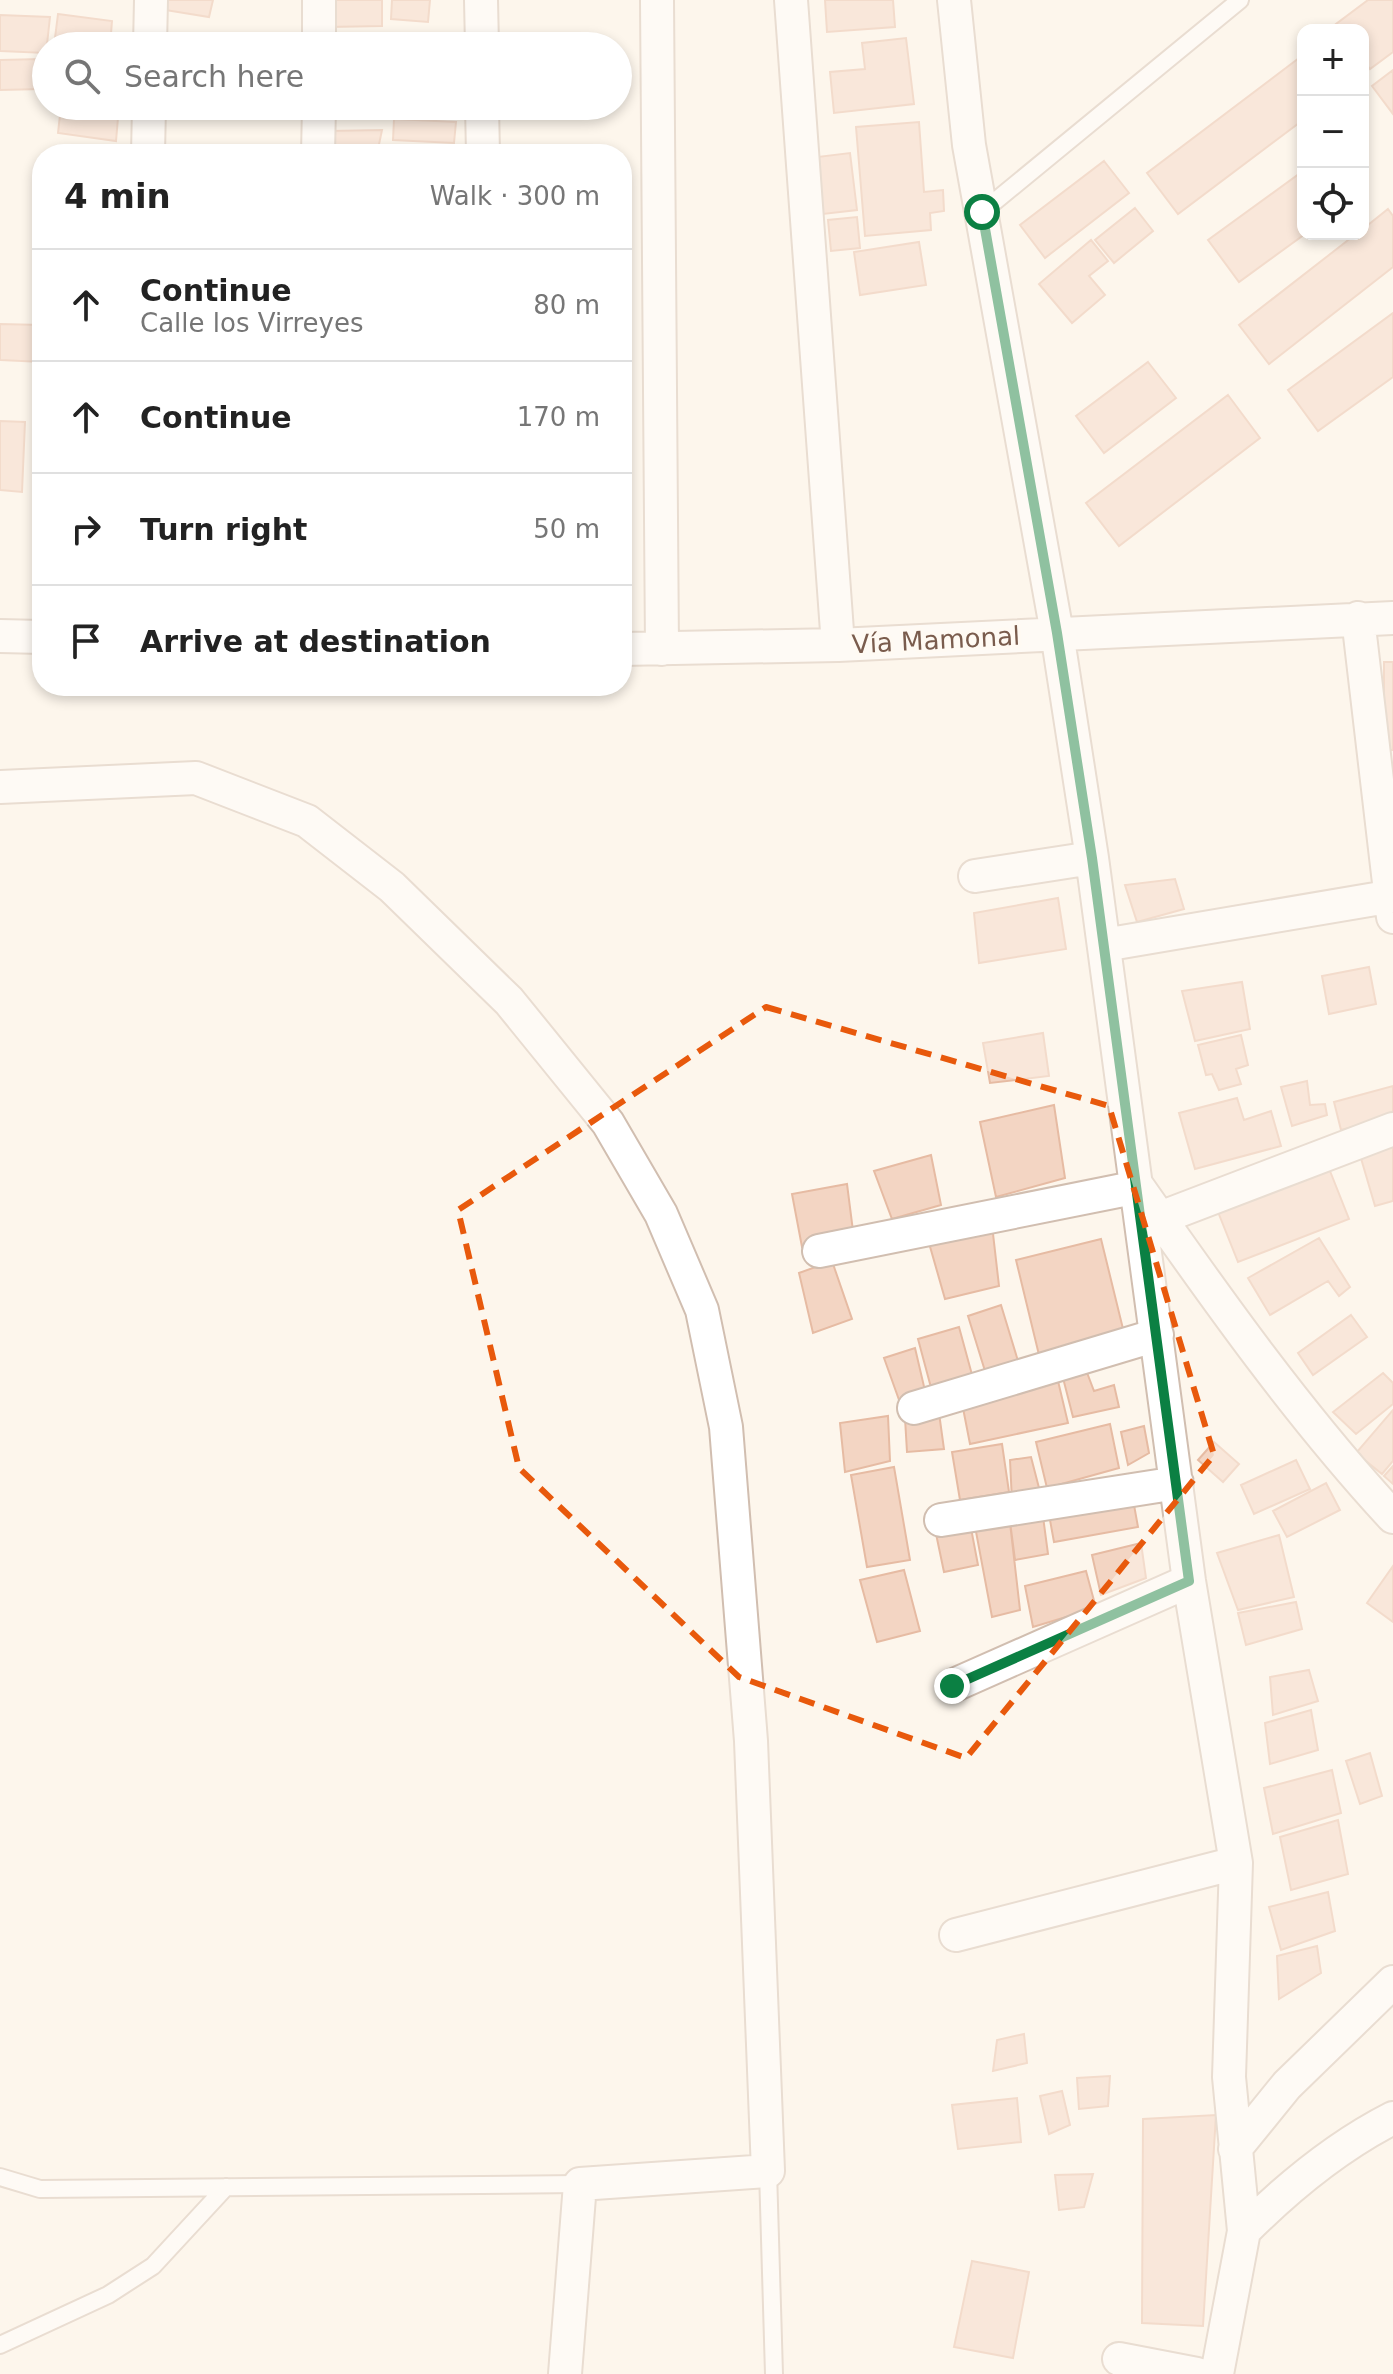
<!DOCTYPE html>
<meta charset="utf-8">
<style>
:root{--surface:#fff;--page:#f2f2f2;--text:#222;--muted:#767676;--line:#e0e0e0}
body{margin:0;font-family:"DejaVu Sans",sans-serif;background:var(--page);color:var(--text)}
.controls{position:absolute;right:24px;top:24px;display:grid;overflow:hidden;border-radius:16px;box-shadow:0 4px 12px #0003}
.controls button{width:72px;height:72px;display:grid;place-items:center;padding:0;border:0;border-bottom:2px solid var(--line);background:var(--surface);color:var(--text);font:40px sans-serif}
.stop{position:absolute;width:24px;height:24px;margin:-18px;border:6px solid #0b8043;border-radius:50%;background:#fff}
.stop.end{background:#0b8043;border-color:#fff;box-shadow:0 2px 8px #0008}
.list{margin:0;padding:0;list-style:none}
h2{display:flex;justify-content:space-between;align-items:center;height:104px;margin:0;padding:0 32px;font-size:34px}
h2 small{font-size:26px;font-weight:400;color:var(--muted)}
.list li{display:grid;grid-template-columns:52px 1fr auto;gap:24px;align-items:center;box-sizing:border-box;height:112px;padding:0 32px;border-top:2px solid var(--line)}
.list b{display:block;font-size:30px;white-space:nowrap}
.list p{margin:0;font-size:26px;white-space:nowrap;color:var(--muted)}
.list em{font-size:26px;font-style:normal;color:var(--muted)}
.icon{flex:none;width:44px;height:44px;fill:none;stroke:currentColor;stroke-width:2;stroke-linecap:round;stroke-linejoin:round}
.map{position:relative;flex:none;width:1393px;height:2374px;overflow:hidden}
.search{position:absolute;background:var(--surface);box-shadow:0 4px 12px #0003;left:32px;top:32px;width:600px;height:88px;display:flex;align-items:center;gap:20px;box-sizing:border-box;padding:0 28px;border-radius:44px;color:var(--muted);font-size:30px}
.panel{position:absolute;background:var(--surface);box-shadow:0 4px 12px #0003;left:32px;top:144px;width:600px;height:552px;border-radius:32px}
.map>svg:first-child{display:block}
.building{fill:#f3d5c3;stroke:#e6bba3;stroke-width:2}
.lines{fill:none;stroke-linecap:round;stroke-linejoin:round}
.lane-casing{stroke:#d1beb0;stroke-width:20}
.street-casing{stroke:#d1beb0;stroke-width:36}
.lane{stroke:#fff;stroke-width:16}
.street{stroke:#fff;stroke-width:32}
.route{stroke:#0b8043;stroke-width:10}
.marked{fill:none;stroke:#e8590c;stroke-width:6;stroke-dasharray:16 10;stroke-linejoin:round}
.labels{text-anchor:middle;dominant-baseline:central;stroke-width:7;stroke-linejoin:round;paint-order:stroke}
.street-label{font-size:26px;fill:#7a5c4d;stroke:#fffaf3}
</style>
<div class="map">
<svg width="1393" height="2374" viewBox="0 0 1393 2374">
<rect width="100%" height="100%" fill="#fdf6ec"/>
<path class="building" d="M160,0H213L209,17L159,9Z
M329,0H382V26L329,27Z
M392,0H430L428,22L391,19Z
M825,0H893L895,27L827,32Z
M1368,0H1393V52L1370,69L1363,60V30H1341L1336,24Z
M58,14L112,21L110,46H54Z
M0,15L50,17L46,53L0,51Z
M906,38L914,104L834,113L830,72L865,69L862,43Z
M1303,55V120L1178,214L1147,173Z
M41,59L42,89L0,90V60Z
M1393,70V114L1372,86Z
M61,106H119L116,141L58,133Z
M394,119L456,122L454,143L393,140Z
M919,122L924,192L943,190L944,211L930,213L931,230L865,236L856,127Z
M382,130L377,154H327L328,131Z
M161,148L216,152V154H161Z
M850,153L857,210L823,214L817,157Z
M1104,161L1129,193L1045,258L1020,225Z
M1303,171V234H1305L1239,282L1208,240Z
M1135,208L1153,231L1114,263L1095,240Z
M1388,209L1393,216V267L1269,364L1239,325L1356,234H1363V229Z
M857,217L860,248L831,251L828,220Z
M1091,240L1108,261L1089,276L1105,295L1072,323L1039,284Z
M919,242L926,285L860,295L854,252Z
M1393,313V377L1318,431L1288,390Z
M0,324L42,325V362L0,360Z
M1148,362L1176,398L1104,453L1076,416Z
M1228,395L1260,438L1119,546L1086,503Z
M0,421L25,422L22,492L0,490Z
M1384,662H1393V750H1384Z
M1175,879L1184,909L1137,922L1125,885Z
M1058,898L1066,949L979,963L974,913Z
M1369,967L1376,1004L1329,1014L1322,976Z
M1242,982L1250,1029L1195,1041L1182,991Z
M1043,1033L1049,1076L990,1083L983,1043Z
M1241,1035L1248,1065L1236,1069L1241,1084L1219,1090L1212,1074L1206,1075L1198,1045Z
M1307,1081L1310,1105L1325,1104L1327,1115L1292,1126L1281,1087Z
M1393,1086V1116L1341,1130L1334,1102Z
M1237,1098L1244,1120L1271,1111L1281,1146L1195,1169L1179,1113Z
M1054,1105L1065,1178L996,1197L980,1122Z
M1393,1145V1201L1375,1206L1360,1155Z
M931,1155L941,1205L892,1219L874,1171Z
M1328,1166L1349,1219L1238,1262L1214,1202Z
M847,1184L853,1231L802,1247L792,1194Z
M992,1225L999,1286L945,1299L927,1236Z
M1319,1238L1350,1287L1339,1296L1328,1281L1270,1315L1248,1278Z
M1101,1239L1125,1337L1040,1359L1016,1260Z
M832,1261L852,1319L813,1333L799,1273Z
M1001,1305L1018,1361L985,1371L968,1316Z
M1351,1315L1367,1337L1313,1375L1298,1353Z
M959,1327L974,1382L933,1395L918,1339Z
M915,1348L926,1395L903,1411L884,1358Z
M1086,1370L1094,1391L1114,1385L1119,1407L1073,1417L1063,1378Z
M1383,1373L1393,1383V1404L1356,1434L1333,1412Z
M1058,1381L1068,1423L970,1444L962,1403Z
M1393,1410V1461L1382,1474L1356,1453Z
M939,1413L944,1449L907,1452L905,1418Z
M888,1416L890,1461L845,1472L840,1423Z
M1110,1424L1119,1468L1047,1488L1036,1442Z
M1144,1426L1149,1453L1128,1465L1121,1432Z
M1214,1442L1239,1464L1223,1482L1198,1460Z
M1002,1444L1009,1492L960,1500L952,1452Z
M1031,1457L1039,1488L1012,1501L1010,1460Z
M1296,1460L1310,1489L1254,1514L1241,1485Z
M1393,1466V1484L1384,1476Z
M894,1467L910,1560L867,1567L851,1475Z
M1326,1483L1340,1510L1287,1537L1273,1511Z
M1132,1494L1138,1527L1054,1542L1048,1509Z
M1042,1509L1048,1554L1015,1560L1009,1514Z
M1009,1514L1020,1610L992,1617L974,1521Z
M970,1523L978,1565L944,1572L935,1529Z
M1279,1535L1294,1597L1238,1610L1217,1553Z
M1141,1543L1146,1578L1101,1595L1092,1555Z
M1393,1566V1622L1367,1603Z
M904,1570L920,1631L877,1642L860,1580Z
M1086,1571L1096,1608L1033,1627L1025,1586Z
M1296,1602L1302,1629L1246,1645L1238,1613Z
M1309,1670L1318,1701L1273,1715L1270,1677Z
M1311,1710L1318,1750L1270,1764L1265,1723Z
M1370,1753L1382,1796L1360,1804L1346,1761Z
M1332,1770L1341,1813L1273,1834L1264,1788Z
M1338,1820L1348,1874L1291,1890L1280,1837Z
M1328,1892L1335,1931L1281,1950L1269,1907Z
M1317,1946L1321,1973L1279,1999L1277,1956Z
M1024,2034L1027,2063L993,2071L997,2040Z
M1110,2076L1108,2106L1079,2109L1077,2078Z
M1062,2091L1070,2125L1049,2134L1040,2096Z
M1017,2098L1021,2142L958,2149L952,2105Z
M1216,2115L1203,2326L1142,2323L1143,2119Z
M1093,2174L1084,2207L1059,2210L1055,2175Z
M972,2261L1029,2272L1013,2358L954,2347Z"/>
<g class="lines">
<g class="lane-casing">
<path id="lane" d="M982,212L1240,0
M768,2171L774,2374
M0,2177L40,2189L580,2184
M0,2345L108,2295L153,2266L226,2187"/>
</g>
<g class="street-casing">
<path id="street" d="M481,0L482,46
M657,0L662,649
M791,0L838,645
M954,0L969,145L1057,633L1092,858L1189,1581L1236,1863L1229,2077L1244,2231L1217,2374
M150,46L151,0
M319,46V0
M482,106L483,154
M148,154L149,106
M318,154L319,106
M1358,618L1393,917
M0,636L42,637
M622,649L838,645L1393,618
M0,787L196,778L307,821L392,887L509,1001L608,1123L661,1214L702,1310L726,1427L751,1741L768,2171L580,2184L565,2374
M975,876L1092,858
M1104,945L1393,896
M1160,1218L1393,1129
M819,1251L1138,1187C1218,1301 1298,1414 1393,1517
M914,1408L1157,1335
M941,1520L1177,1483
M952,1686L1189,1581
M956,1935L1236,1863
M1235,2149L1287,2085L1393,1982
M1244,2231C1288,2187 1338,2146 1393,2118
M1119,2359L1197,2374"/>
</g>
<use href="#lane" class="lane"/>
<use href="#street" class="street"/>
</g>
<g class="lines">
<path class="route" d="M952,1686L1189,1581L1092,858L1057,633L982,212"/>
</g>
<path d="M0 0H1393V2374H0ZM766,1007L1109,1106L1214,1455L966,1758L739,1677L519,1468L458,1210Z" fill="#fdf6ec" fill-opacity=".55" fill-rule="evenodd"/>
<path class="marked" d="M766,1007L1109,1106L1214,1455L966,1758L739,1677L519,1468L458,1210Z"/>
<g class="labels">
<g class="street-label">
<text transform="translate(936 640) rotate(-3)">Vía Mamonal</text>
</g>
</g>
</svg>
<div class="controls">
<button>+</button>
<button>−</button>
<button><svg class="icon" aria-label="locate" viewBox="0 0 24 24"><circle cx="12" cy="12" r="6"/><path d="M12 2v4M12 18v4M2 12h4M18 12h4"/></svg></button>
</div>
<div class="stop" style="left:982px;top:212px"></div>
<div class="stop end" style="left:952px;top:1686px"></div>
<div class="search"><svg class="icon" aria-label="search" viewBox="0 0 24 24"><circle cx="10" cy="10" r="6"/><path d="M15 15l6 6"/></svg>Search here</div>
<section class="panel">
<h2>4 min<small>Walk · 300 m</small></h2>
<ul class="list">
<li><svg class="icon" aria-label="ahead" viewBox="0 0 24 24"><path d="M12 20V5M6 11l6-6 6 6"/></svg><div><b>Continue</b><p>Calle los Virreyes</p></div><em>80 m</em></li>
<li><svg class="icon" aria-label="ahead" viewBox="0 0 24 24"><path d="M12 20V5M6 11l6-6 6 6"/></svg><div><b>Continue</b></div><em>170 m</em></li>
<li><svg class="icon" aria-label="right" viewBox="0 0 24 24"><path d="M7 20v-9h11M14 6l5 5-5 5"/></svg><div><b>Turn right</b></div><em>50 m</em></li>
<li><svg class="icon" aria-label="arrive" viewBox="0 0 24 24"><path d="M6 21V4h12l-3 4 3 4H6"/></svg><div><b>Arrive at destination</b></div></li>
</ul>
</section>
</div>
